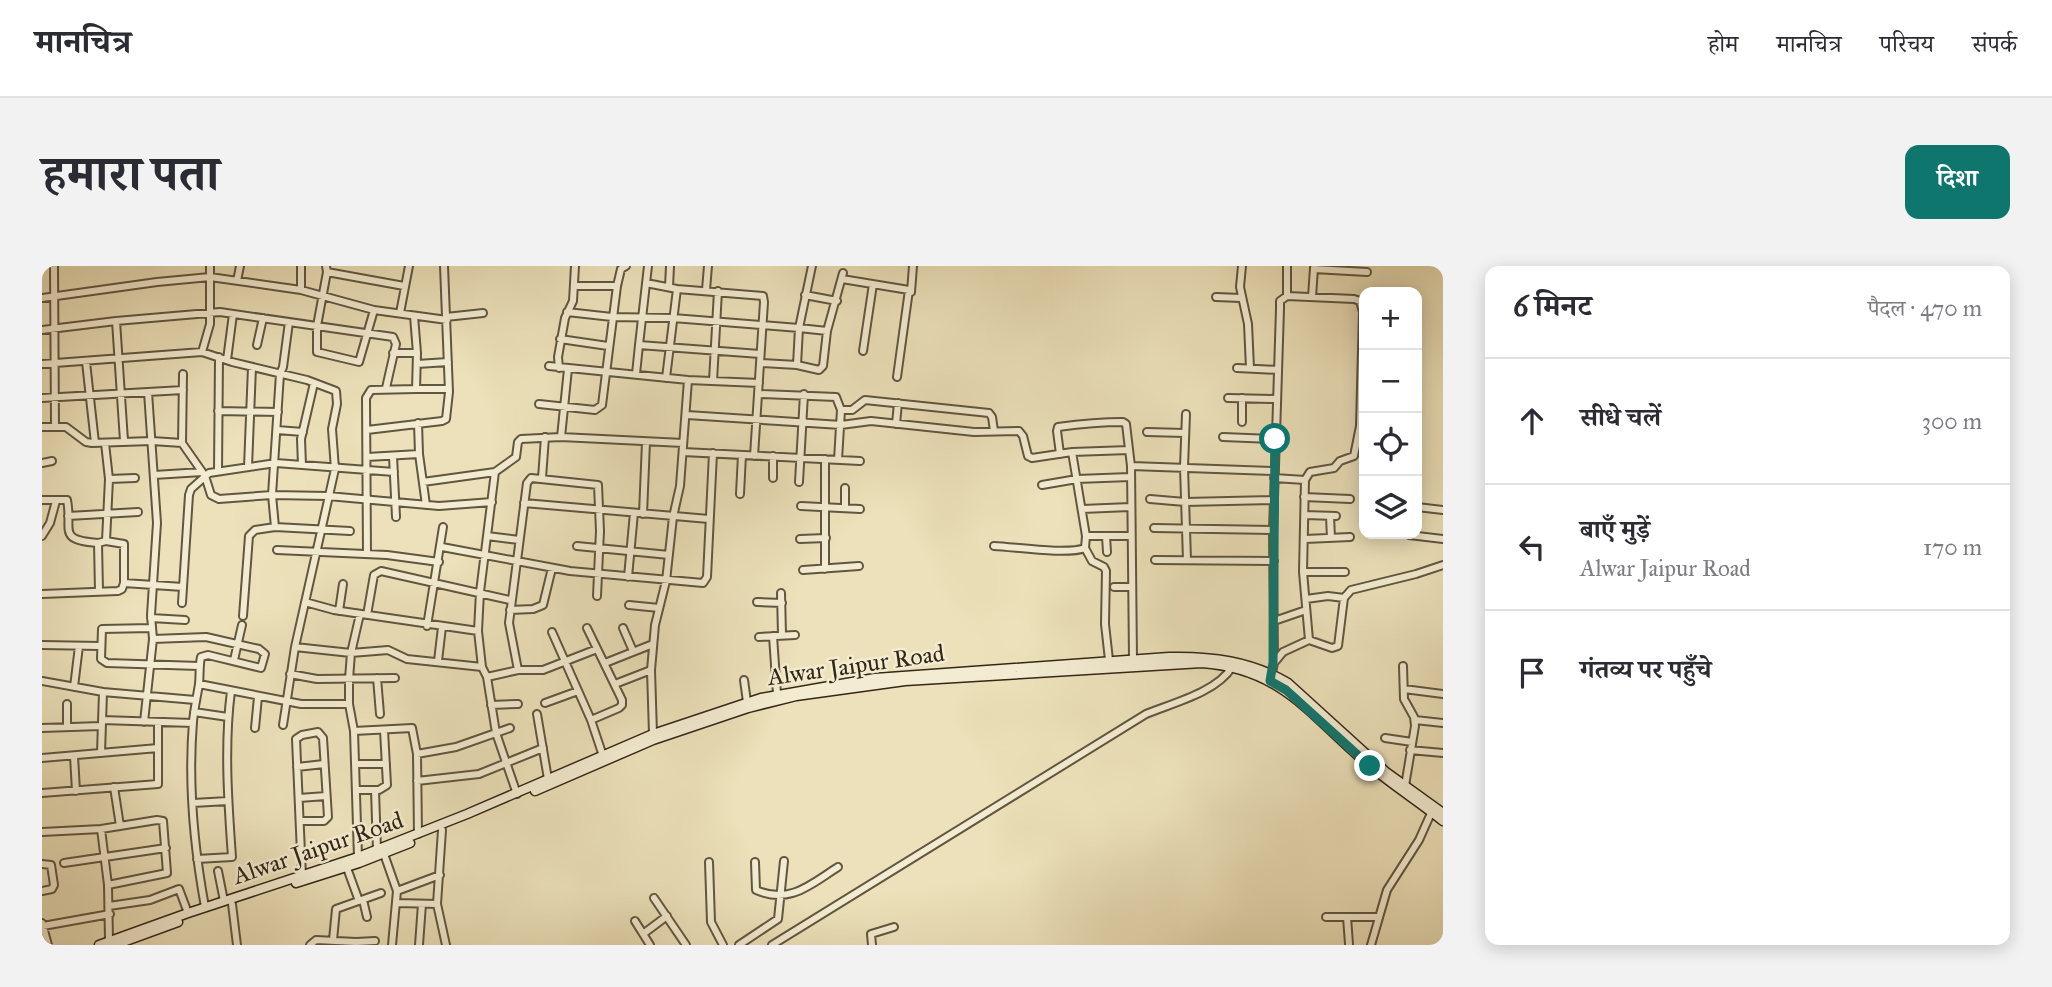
<!DOCTYPE html>
<html lang="hi">
<meta charset="utf-8">
<style>
:root{--surface:#fff;--page:#f2f2f3;--text:#2b2b33;--muted:#7c7c81;--line:#e1e1e2;--accent:#0f766e}
body{margin:0;font-family:"IM FELL Great Primer","Noto Serif Devanagari",serif;background:var(--page);color:var(--text)}
.controls{position:absolute;right:21px;top:21px;display:grid;overflow:hidden;border-radius:14px;box-shadow:0 4px 18px #0003}
.controls button{width:63px;height:63px;display:grid;place-items:center;padding:0;border:0;border-bottom:2px solid var(--line);background:var(--surface);color:var(--text);font:35px sans-serif}
.stop{position:absolute;width:21px;height:21px;margin:-16px;border:5px solid #0f766e;border-radius:50%;background:#fff}
.stop.end{background:#0f766e;border-color:#fff;box-shadow:0 2px 7px #0008}
.list{margin:0;padding:0;list-style:none}
h2{display:flex;justify-content:space-between;align-items:center;height:91px;margin:0;padding:0 28px;font-size:30px}
h2 small{font-size:23px;font-weight:400;color:var(--muted)}
.list li{display:grid;grid-template-columns:46px 1fr auto;gap:21px;align-items:center;box-sizing:border-box;height:126px;padding:0 28px;border-top:2px solid var(--line)}
.list b{display:block;font-size:26px;white-space:nowrap}
.list p{margin:0;font-size:23px;white-space:nowrap;color:var(--muted)}
.list em{font-size:23px;font-style:normal;color:var(--muted)}
.icon{flex:none;width:38px;height:38px;fill:none;stroke:currentColor;stroke-width:2;stroke-linecap:round;stroke-linejoin:round}
.map{position:relative;flex:none;width:1401px;height:679px;overflow:hidden;border-radius:14px}
header{display:flex;align-items:center;gap:42px;box-sizing:border-box;height:98px;padding:0 35px;background:var(--surface);border-bottom:2px solid var(--line)}
header strong{font-size:33px}
nav{display:flex;gap:38px;margin-inline-start:auto;font-size:24px}
.intro{display:flex;align-items:center;justify-content:space-between;box-sizing:border-box;height:168px;padding:0 42px}
h1{margin:0;font-size:49px}
.button{padding:18px 32px;border-radius:14px;background:var(--accent);color:#fff;font-size:24px;font-weight:700}
main{display:flex;gap:42px;padding:0 42px}
aside{flex:1;background:var(--surface);border-radius:14px;box-shadow:0 4px 18px #0003}
.map>svg:first-child{display:block}
.lines{fill:none;stroke-linecap:round;stroke-linejoin:round}
.street-casing{stroke:#61563f;stroke-width:10}
.secondary-casing{stroke:#332716;stroke-width:11}
.street{stroke:#f3ecd2;stroke-width:6}
.secondary{stroke:#f3ecd2;stroke-width:8}
.route{stroke:#0f766e;stroke-width:9}
.labels{text-anchor:middle;dominant-baseline:central;stroke-width:5;stroke-linejoin:round;paint-order:stroke}
.street-label{font-size:24px;fill:#332716;stroke:#f3ecd2}
</style>
<header>
<strong>मानचित्र</strong>
<nav><a>होम</a><a>मानचित्र</a><a>परिचय</a><a>संपर्क</a></nav>
</header>
<div class="intro"><h1>हमारा पता</h1><a class="button">दिशा</a></div>
<main>
<div class="map">
<svg width="1401" height="679" viewBox="0 0 1401 679">
<rect width="100%" height="100%" fill="#ece1ba"/>
<filter id="stains"><feTurbulence type="fractalNoise" baseFrequency=".00286" numOctaves="4"/><feColorMatrix values="0 0 0 0 .2 0 0 0 0 .09 0 0 0 0 .02 0 0 0 .5 -.17"/></filter>
<radialGradient id="worn" r=".72"><stop offset=".6" stop-color="#630" stop-opacity="0"/><stop offset="1" stop-color="#630" stop-opacity=".3"/></radialGradient>
<g class="lines">
<g class="street-casing">
<path id="street" d="M12,0L13,160
M259,0V24
M284,0L285,6L275,60V86L317,96L332,44
M606,0L597,79L718,88
M770,0L757,62L785,65L801,7
M1200,0L1198,21L1206,58L1208,102
M1245,0V30
M1272,3L1325,6
M285,6L362,20
M800,13L867,24L855,111
M195,15L198,0
M604,17L635,23L721,30L722,36L712,190
M533,20H575
M627,21L628,0
M664,24L666,0
M869,26L871,0
M763,29L795,35
M1174,31L1199,32
M1270,31L1272,2
M0,32L115,16L168,11L259,24L332,44L405,54
M525,46L570,51L631,52L757,62L755,99L777,104L781,100L785,65
M358,47L367,0
M404,51L441,47
M74,55L82,175
M247,56L241,101L238,108L230,229L233,261L308,265
M0,64L74,55L178,46L351,71L354,78L344,122
M518,73L566,80
M215,79L221,52
M821,85L831,18
M160,86L168,58V0
M351,87H375
M185,94L191,48
M44,96L53,177
M718,97L755,99
M0,98L160,86L190,96L265,114L294,125L295,138L290,163L293,203L253,381L241,459
M375,98L406,96
M507,100L646,114L717,117
M517,102L516,91L523,52L531,35L533,0
M1195,102L1236,104
M594,108L597,79
M624,112L635,23
M671,115L676,25
M374,123H407
M717,128L794,131L799,144L796,194
M0,132L141,124
M1186,132L1234,133
M497,138L553,144L560,139L575,20L579,3L584,0
M799,144H810L823,134L947,147L950,151L952,165
M176,145L236,146
M1144,148L1142,201L1145,294
M645,149L799,159L829,155L932,166L977,165L981,170L986,190L990,192L1030,186L1087,184
M1200,156V132
M376,157L377,188L384,239
M854,158L856,137
M0,161H24L44,176L50,177L110,175L140,177L163,210L169,229L177,233L230,229L286,230L397,240L450,236
M235,164L261,166
M325,164L400,155L404,153L407,126L402,0
M1105,166L1143,167
M519,171L526,103
M1181,171L1233,173
M140,177L141,108
M641,186L818,195
M1018,188L1015,165L1016,161C1038,158 1059,156 1081,156L1084,158L1089,200L1091,393
M351,190L354,251
M731,190V212
M325,191L377,188
M0,197L10,195
M260,199L259,173L272,117
M1089,200L1233,205
M206,201L210,101
M176,205L177,91
M453,206L438,326L436,365L440,401L445,411L454,467L475,528
M112,209L160,206
M500,212L503,171
M1232,212L1263,214
M67,213L93,212
M381,216L453,206L474,191L476,176L479,173L519,171L641,177
M757,216L762,128
M1000,219L1035,213L1088,211
M803,222V242
M698,228L700,189
M1262,231L1308,233
M1108,233L1143,236L1232,234
M0,234H25C31,264 14,274 56,277
M482,237L667,253
M759,240L818,243
M1375,241L1401,244
M1040,243L1088,241
M601,248L604,176
M1263,249L1294,250
M26,250L96,246
M1288,250L1289,272
M1112,262L1231,264
M1367,269L1401,273
M0,270L8,257L14,235
M445,270L477,274
M1044,270H1089
M1064,270L1065,286
M758,273L784,272
M1263,273L1308,271
M64,275L82,278V317
M535,280L627,289
M952,280C974,281 1025,289 1043,282L1044,270L1030,186
M400,281L528,305L661,317L665,311L671,187
M1043,282L1050,295L1062,301L1064,305L1063,358L1067,394
M235,284L345,289L397,296
M325,288L324,132L329,124L374,123L375,87L372,50
M1113,294L1232,295
M783,303V193
M761,304L817,300
M1261,306H1303
M586,311L592,247
M1072,321H1089
M57,325L56,277L64,275L67,213L63,177
M739,327L740,369
M0,328L76,325L80,323L82,317L141,321
M1264,333L1286,330L1302,332
M263,336L292,344L436,365
M715,336L740,337
M140,337L147,229L149,223L167,207L234,197L352,206
M587,339L617,342
M468,344L491,343L501,339L510,302
M297,345L301,318
M325,349L332,309L339,305L468,334
M201,350L207,270L213,264L233,261
M109,352L143,354
M1232,355L1264,344
M385,360L401,261
M109,362L60,363L59,393L65,397L157,400
M545,362L580,434V439L577,442L549,454
M581,362L591,385
M510,366L549,454L561,490
M731,370L735,428
M717,371L753,369
M111,373L164,371L217,383L223,388L219,402L166,389L159,391C157,400 158,409 157,418C155,431 152,443 151,456C146,517 152,581 163,641
M0,379L58,380
M253,381L309,387L346,384L365,393L440,401
M192,394L200,359
M396,395L400,361
M563,397L611,378
M1232,397L1241,386L1267,374L1290,382L1296,380L1302,332L1309,324L1374,308L1401,299
M1361,400L1362,433L1372,451L1373,460L1363,520
M476,404L467,357L485,217L489,212L556,219L558,265L555,330
M248,408L275,413L353,412
M445,411L476,404H501L555,383
M335,412L338,448
M1229,413L1232,397L1231,264L1238,43V35L1245,30L1312,33L1318,35L1321,46L1318,160L1312,190L1298,195L1292,202L1268,206L1263,214L1261,306L1267,374
M702,414L705,436
M0,415L61,426L59,487
M157,418L259,438H307
M573,418L609,404
M32,421L37,380
M1362,423L1401,428
M61,426L153,434
M503,437L536,425
M449,439L476,438
M152,446L186,451
M495,448L506,513
M60,454L151,457
M1373,454L1401,457
M102,456L111,373L109,349L115,257L106,126
M25,461V438
M0,462L59,460
M213,462L216,431
M312,465L370,462L375,488L376,568
M611,468L609,404L613,359L624,315L631,251L638,220L646,114
M1343,472L1370,476
M1368,484L1401,487
M375,488L414,481L468,462
M32,490L34,525
M0,492L116,482
M314,498H344
M255,501L282,498
M375,515L437,508L501,482
M72,521L78,560
M314,524H337L345,519L342,464
M333,524L335,584
M0,527L116,518V456
M257,532L284,530
M151,537L186,535
M258,555H282L286,551L281,472L276,466L260,469L254,473L260,610
M59,563L66,619L67,675
M400,564L395,638L404,679
M0,566L59,563L115,554L121,555L125,607L66,619
M342,588L355,625L350,679
M316,591L312,465L307,438V413L309,387L318,348
M155,593L190,591C186,536 182,479 189,425
M667,596L669,656L681,679
M713,596L714,624C748,639 769,618 796,601
M22,597L124,582
M0,598L9,599L12,619L10,623L0,625
M305,602L317,635
M176,605L182,635
M355,625L398,609
M612,632L644,679
M321,634L325,651
M356,637L395,638
M190,638L195,679
M67,640L108,634L137,623L146,647
M1284,651H1337
M1305,651L1307,678
M593,655L608,679
M0,657L6,679
M1,660L68,648
M601,668L625,650
M291,674L294,643L339,627
M268,679L274,674L314,676L333,675
M377,679L380,638
M697,679L736,653L742,595
M730,679L1104,448C1131,437 1175,426 1190,401
M830,679L829,668L852,661
M1329,679L1345,624L1377,574L1390,545"/>
</g>
<g class="secondary-casing">
<path id="secondary" d="M493,525L611,474L706,442L754,430L863,415L1160,397C1243,403 1270,452 1328,500C1352,520 1377,536 1401,555
M254,617L317,597L368,577
M57,679L146,647L316,591L425,548L611,468L719,432L833,412L1127,391C1169,390 1209,395 1246,417L1344,506L1401,547
M73,679L136,656"/>
</g>
<use href="#street" class="street"/>
<use href="#secondary" class="secondary"/>
</g>
<g class="lines">
<path class="route" d="M1233,173L1231,397L1228,415L1244,424L1328,500"/>
</g>
<g class="labels">
<g class="street-label">
<text transform="translate(814 399) rotate(-8)">Alwar Jaipur Road</text>
<text transform="translate(276 582) rotate(-19)">Alwar Jaipur Road</text>
</g>
</g>
<rect width="100%" height="100%" filter="url(#stains)"/>
<rect width="100%" height="100%" fill="url(#worn)"/>
</svg>
<div class="controls">
<button>+</button>
<button>−</button>
<button><svg class="icon" aria-label="locate" viewBox="0 0 24 24"><circle cx="12" cy="12" r="6"/><path d="M12 2v4M12 18v4M2 12h4M18 12h4"/></svg></button>
<button><svg class="icon" aria-label="layers" viewBox="0 0 24 24"><path d="M12 4l9 5-9 5-9-5zM3 14l9 5 9-5"/></svg></button>
</div>
<div class="stop" style="left:1233px;top:173px"></div>
<div class="stop end" style="left:1328px;top:500px"></div>
</div>
<aside>
<h2>6 मिनट<small>पैदल · 470 m</small></h2>
<ul class="list">
<li><svg class="icon" aria-label="ahead" viewBox="0 0 24 24"><path d="M12 20V5M6 11l6-6 6 6"/></svg><div><b>सीधे चलें</b></div><em>300 m</em></li>
<li><svg class="icon" aria-label="left" viewBox="0 0 24 24"><path d="M17 20v-9H6M10 6l-5 5 5 5"/></svg><div><b>बाएँ मुड़ें</b><p>Alwar Jaipur Road</p></div><em>170 m</em></li>
<li><svg class="icon" aria-label="arrive" viewBox="0 0 24 24"><path d="M6 21V4h12l-3 4 3 4H6"/></svg><div><b>गंतव्य पर पहुँचे</b></div></li>
</ul>
</aside>
</main>
